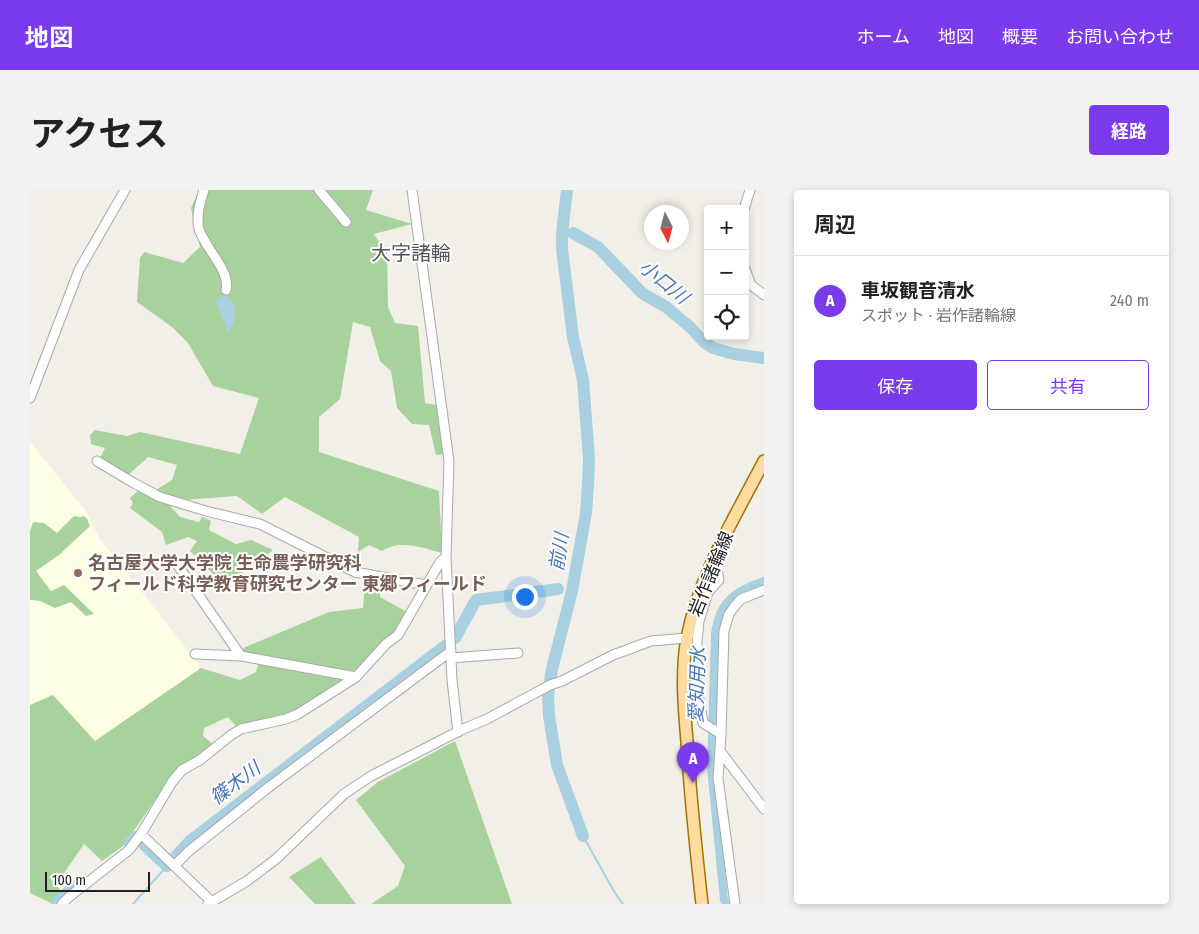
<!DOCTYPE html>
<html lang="ja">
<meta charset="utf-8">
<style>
:root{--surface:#fff;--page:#f2f2f2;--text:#222;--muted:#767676;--line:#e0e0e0;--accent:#7c3aed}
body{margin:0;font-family:"Fira Sans Condensed","Noto Sans JP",sans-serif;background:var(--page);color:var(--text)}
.controls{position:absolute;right:15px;top:15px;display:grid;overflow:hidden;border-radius:5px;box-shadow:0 2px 8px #0003}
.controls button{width:45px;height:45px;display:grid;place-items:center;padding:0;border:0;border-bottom:1px solid var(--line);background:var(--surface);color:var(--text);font:25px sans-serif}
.compass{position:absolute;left:614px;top:15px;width:45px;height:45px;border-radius:50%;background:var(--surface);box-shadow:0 2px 8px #0003;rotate:174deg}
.scale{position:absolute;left:15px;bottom:12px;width:105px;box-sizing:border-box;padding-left:5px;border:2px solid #212121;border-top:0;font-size:14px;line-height:18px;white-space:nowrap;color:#212121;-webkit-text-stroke:4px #fff;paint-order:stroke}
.you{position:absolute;left:494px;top:406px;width:18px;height:18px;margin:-12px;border:4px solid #fff;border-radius:50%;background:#1a73e8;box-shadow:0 0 0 8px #1a73e833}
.badge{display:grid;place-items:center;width:32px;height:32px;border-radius:50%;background:var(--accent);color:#fff;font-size:16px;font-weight:700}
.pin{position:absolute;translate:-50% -41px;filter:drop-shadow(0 1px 2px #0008)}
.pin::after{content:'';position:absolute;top:26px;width:18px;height:15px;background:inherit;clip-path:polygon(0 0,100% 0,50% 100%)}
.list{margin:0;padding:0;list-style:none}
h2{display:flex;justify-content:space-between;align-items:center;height:65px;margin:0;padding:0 20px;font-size:21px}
h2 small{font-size:16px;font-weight:400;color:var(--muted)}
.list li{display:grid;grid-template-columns:32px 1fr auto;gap:15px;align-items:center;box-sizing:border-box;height:90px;padding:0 20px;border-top:1px solid var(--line)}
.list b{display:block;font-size:19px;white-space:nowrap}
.list p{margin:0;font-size:16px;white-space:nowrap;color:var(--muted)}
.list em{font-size:16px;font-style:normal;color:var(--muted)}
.actions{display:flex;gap:10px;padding:15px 20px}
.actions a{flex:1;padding:11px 0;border:1px solid var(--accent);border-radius:5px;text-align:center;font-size:18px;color:var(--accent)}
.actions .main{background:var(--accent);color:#fff}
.icon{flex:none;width:28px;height:28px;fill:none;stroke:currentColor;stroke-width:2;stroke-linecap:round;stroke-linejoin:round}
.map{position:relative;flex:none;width:734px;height:714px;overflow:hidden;border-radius:5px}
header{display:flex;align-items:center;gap:30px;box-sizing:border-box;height:70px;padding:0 25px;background:var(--accent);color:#fff}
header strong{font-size:24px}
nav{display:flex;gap:28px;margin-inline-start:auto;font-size:18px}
.intro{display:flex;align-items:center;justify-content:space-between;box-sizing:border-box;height:120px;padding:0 30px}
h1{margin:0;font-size:35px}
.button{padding:12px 22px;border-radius:5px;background:var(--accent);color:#fff;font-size:18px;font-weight:700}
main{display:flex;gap:30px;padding:0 30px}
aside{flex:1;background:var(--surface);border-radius:5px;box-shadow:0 2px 8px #0003}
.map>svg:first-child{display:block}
.education{fill:#fdffe4}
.forest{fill:#a8d29c}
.water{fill:#a8d0e0}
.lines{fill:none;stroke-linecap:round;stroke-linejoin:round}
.stream{stroke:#a8d0e0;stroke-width:2}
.canal{stroke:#a8d0e0;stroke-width:8}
.river{stroke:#a8d0e0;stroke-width:12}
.minor-casing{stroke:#a8a8a8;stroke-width:11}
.major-casing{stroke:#9f7400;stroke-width:14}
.minor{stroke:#fff;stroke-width:9}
.major{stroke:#fedca1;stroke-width:11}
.education-dot{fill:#8d6e63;stroke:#fff;stroke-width:2}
.labels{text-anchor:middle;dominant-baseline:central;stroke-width:4;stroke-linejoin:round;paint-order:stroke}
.education-label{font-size:18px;font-weight:bold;fill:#785e54;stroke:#fff;text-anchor:start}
.street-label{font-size:18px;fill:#212121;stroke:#fff}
.water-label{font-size:19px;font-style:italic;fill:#4a78b5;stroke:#fff}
.quarter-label{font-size:20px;fill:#545454;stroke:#fff}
</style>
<header>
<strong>地図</strong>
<nav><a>ホーム</a><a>地図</a><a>概要</a><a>お問い合わせ</a></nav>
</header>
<div class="intro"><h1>アクセス</h1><a class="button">経路</a></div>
<main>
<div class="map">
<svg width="734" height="714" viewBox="0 0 734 714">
<rect width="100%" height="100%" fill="#f2efe8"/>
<path class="education" d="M0,251L57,323L69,348L168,473L172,492L77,559L57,546L0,552Z"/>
<path class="forest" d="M169,0H343L336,20L382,34L344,44L357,63L358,117L365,133L388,136L395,213L406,215L414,264L406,265L399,235L382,234L367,218L361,181L350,171L340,137L323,132L310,209L289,227V262L409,301L412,363C393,358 370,349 352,361L339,355L328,362L329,347L255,307L232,324L207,306L153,310L141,309L139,315L150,327L169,332L172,327L181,331L179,340L206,354L221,350L243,360L195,396L160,361L167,351L158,347L136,355L132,342L100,318L103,313L100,308L108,301L119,307L124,301L142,290L147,275L118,267L97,286L69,270L75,258L61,254L60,245L65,240L97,246L110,242L210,264L229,208L183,196L158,153L142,137L107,112L110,68L114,62L153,73L170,57L161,18Z
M44,326L50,327L54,326L57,329L60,336L29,365L6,381L21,401L34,395L64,424L56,426L41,412L25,418L10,411L0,410V341L3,332L14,333L27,343Z
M335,390L350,393V407L377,422L365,443L305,498L262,524L206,536L198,527L174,538L173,546L184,555L168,568L146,580L93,656L72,671L54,654L26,695L33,703L23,714L0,703V515L23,505L65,551L171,478L210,490L226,482L230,468L214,465L213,458L299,422L333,418Z
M425,551L482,714H341L368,696L375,676L326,610L348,592Z
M291,667L326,714H285L259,687Z"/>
<path class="water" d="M194,105C209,112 207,132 198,142L186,112L187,108Z"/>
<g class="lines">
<path class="stream" d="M553,646L585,703L593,714
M103,714L137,676"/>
<path class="canal" d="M696,714L694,710L681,578L685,444C689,412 704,401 734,391"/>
<path class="river" d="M537,0L532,43V59L543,147L553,190L559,269L558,295L556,323L542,401L522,479L518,505L519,526L527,575L553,646
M543,43L568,57L612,103L636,117L660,137L674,152L683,158L704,164L734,168
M425,448L446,410L528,399
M100,653L106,647L137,676L160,651L415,456
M27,714L31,708L47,695"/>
<g class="minor-casing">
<path id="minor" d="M174,0C170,13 166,26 169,39C174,57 201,81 196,100
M289,0L316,32
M382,0L419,271L416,367L422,490L428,542
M714,19L720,0
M715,79L721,95L734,105
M0,208L49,80L95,0
M67,271L102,292L130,307L176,321L230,334L325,382L396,395
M144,370L211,466
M681,377L688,384L689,390L678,402L669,431L667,451V498L673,533L691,544
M165,464L211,466L326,487
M421,468L488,463
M690,561L734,619
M111,644L182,712
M144,676L159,661L239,597L421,461
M32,714L39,707L99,660L111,644L142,592L152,580L170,570L201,545L211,539L256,529L268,524L326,487L356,454L368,445L410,372L416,367
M178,714L217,691L246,669L314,604L341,586L431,540L457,529L520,495L532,491L583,465L621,451L657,448
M705,714L688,588L691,544L694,441L699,424L704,417L711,409L734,400"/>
</g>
<g class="major-casing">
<path id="major" d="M672,714C666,660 660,606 657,551C654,517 651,482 657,448C669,385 705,327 734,271"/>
</g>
<use href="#minor" class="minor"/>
<use href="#major" class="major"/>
</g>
<circle class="education-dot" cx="48" cy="383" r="5"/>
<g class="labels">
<g class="education-label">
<text x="58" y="373">名古屋大学大学院 生命農学研究科<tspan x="58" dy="21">フィールド科学教育研究センター 東郷フィールド</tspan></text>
</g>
<g class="street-label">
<text transform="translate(681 384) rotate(-68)">岩作諸輪線</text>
</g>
<g class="water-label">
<text transform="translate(634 92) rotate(39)">小口川</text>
<text transform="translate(529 362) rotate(-81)">前川</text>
<text transform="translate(667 495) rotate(-88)">愛知用水</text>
<text transform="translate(205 593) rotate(-37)">篠木川</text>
</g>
<g class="quarter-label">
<text x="381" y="63">大字諸輪</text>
</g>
</g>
</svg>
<div class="controls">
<button>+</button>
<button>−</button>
<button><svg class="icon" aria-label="locate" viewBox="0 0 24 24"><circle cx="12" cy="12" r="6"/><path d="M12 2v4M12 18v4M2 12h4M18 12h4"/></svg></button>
</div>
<svg class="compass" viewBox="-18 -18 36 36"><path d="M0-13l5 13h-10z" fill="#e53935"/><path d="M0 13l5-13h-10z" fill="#767676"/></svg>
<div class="scale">100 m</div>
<div class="you"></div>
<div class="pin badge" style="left:663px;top:593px">A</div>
</div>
<aside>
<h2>周辺<small></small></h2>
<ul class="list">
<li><span class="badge">A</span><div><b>車坂観音清水</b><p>スポット · 岩作諸輪線</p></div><em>240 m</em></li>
</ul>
<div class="actions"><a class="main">保存</a><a>共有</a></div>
</aside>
</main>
